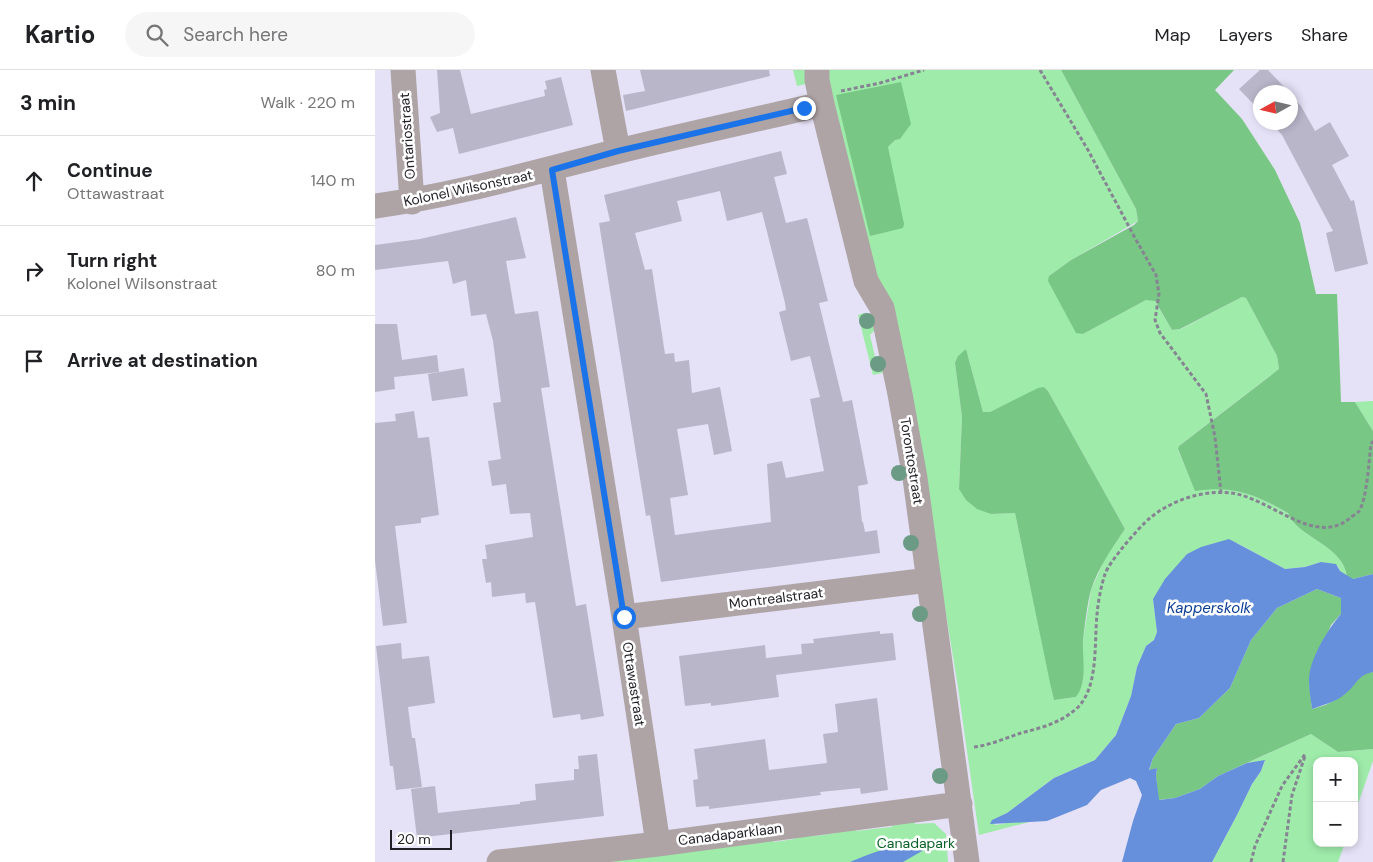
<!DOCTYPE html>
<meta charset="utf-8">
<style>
:root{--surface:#fff;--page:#f6f6f6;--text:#202124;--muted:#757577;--line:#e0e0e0}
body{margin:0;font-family:"DM Sans",sans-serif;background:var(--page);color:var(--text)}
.controls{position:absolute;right:15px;bottom:15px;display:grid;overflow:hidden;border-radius:10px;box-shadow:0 2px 8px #0003}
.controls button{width:45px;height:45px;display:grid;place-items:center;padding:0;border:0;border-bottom:1px solid var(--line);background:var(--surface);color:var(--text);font:25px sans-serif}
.compass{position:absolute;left:878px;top:15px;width:45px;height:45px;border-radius:50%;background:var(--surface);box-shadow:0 2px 8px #0003;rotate:262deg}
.scale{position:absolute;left:15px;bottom:12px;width:62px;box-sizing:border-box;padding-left:5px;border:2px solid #201f26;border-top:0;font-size:14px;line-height:18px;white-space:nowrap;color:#201f26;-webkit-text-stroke:4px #fff;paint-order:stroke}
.stop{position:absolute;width:15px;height:15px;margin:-11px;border:4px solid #1a73e8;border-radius:50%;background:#fff}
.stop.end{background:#1a73e8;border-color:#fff;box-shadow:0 1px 5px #0008}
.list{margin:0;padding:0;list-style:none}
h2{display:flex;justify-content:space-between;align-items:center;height:65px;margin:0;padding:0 20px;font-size:21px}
h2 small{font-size:16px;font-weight:400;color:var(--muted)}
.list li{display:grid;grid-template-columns:32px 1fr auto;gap:15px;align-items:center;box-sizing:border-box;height:90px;padding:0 20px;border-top:1px solid var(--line)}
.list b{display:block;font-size:19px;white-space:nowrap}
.list p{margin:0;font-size:16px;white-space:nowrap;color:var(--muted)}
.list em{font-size:16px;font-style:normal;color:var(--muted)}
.icon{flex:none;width:28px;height:28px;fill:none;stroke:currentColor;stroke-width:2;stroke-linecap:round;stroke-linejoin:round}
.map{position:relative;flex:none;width:998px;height:792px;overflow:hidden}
header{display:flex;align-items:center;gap:30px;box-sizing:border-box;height:70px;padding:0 25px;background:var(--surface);border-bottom:1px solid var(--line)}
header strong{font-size:24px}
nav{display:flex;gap:28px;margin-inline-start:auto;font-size:18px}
.search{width:350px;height:45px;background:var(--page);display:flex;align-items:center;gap:12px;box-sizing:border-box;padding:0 18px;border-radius:28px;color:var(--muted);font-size:19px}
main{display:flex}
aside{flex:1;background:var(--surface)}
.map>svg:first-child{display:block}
.green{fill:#9fecaa;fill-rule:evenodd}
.forest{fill:#79c785}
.water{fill:#6690db}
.building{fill:#bab6ca;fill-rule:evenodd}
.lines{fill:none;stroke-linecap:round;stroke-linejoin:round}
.path{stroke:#868492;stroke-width:3;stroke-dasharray:4 2.5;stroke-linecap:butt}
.minor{stroke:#aea4a6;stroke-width:25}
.tree{fill:#6b9b84}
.route{stroke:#1a73e8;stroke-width:6}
.labels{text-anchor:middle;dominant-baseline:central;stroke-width:5;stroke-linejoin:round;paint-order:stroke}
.street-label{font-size:14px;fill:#201f26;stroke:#fff}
.park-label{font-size:14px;fill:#086226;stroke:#fff}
.water-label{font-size:15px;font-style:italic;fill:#0d3f96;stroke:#fff}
</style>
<header>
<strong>Kartio</strong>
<div class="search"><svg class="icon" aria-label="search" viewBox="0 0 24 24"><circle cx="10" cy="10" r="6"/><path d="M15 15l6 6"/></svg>Search here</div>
<nav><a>Map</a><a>Layers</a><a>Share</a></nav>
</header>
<main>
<aside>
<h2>3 min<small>Walk · 220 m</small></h2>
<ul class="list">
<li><svg class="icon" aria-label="ahead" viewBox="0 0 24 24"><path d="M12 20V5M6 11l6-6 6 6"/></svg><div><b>Continue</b><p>Ottawastraat</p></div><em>140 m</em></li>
<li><svg class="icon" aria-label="right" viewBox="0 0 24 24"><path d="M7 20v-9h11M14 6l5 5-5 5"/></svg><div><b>Turn right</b><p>Kolonel Wilsonstraat</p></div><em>80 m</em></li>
<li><svg class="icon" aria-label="arrive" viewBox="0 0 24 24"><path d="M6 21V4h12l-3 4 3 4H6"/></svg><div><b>Arrive at destination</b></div></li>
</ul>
</aside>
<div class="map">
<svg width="998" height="792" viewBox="0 0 998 792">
<rect width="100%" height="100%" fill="#e5e1f6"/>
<path class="green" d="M418,0H430L431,14L422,16Z
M451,0H686L761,139L763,151L696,190L674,206L708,264L771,230H779L797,260L806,259L867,227L871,228L902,286L904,299L805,375L803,380L820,420C859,415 879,424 913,443C921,467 969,475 972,507L965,501L963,496L946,492L930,497L910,499L862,473H840L812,484L778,529L782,562L779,570L771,576L762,597L756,626L741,665L720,690L679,708L632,743L620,749V755L638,752H654L604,765L582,611L546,393L497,204ZM526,12L520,70L513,77L501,164L495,166ZM591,279L608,342H615L669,317L673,321L750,459L730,488L716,520L708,570V611L701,627L679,630L640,443L616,444L584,419L587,347L580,293Z
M489,243L500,248L502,258L495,265L500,287L509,290L512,302L498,305L483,245Z
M998,331V361L980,332Z
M936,664L963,682L998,679V691L979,745V691H942V773H970L963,792H837L862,745L877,714L886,701L890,691L872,693Z
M539,748L540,754L559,753L571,764L573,792H234L397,769L399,772L419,769L422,764L440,766L461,763L465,757H477L481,761L516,757L524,750Z"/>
<path class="forest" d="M686,0H859L840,20L867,49L900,100L925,153L941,224H962L966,332H980L998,361V504L978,509L972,507C969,475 921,467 913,443C879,424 859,415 820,421L803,379L804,376L904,299L902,286L871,228L867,227L805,259L797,260L780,231L771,230L708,264L701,263L673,211L674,206L696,190L759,155L763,151L761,139Z
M526,12L536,54L525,69L520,70L513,77L529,154L528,158L495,166L461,25Z
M591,279L608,342H615L663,318L669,317L673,321L750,459C737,478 723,498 716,520C712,534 710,555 708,570C707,589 713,611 701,627L679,630L675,613L640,443L616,444L602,439L591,430L584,419L587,347L580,293L583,286Z
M942,519L966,528V544L956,555L934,611L937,639C962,633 972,623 988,603L998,602V679L963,682L936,664L843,706L825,719L800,728L783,730L781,706L782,698L774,701L778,688L801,654L824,648L855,618L876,570L902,538Z"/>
<path class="water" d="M854,469L910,499L930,497L946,492L961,494L965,501L978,509L998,504V602C982,605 982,615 970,624C961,632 948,635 937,639C936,630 934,621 934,612C933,591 953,559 966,544V528L942,519L902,538L876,570L855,618L824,648L801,654L778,688L774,700L782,698L781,706L784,730L800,728L825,719L843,706L872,693L890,690L886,701L877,714L862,745L837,792H747L758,751L767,725L761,711L755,708L726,720L712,735L672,751L615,754L617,750L632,743L679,708L720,690L741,665L756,626L762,597L771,576L779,570L782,562L778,529L790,509L812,484L826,477Z
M553,769L554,777L528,792H475C501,781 525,773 553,769Z"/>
<path class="building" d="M62,0H85L96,44L170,26L169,20L172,19L170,11L186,7L198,55L84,84L78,58L62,62L55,47L65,43Z
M265,0H394L395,6L251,41L248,25L270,21Z
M885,0H893L914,22H886V42L864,19Z
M916,25L926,36L940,61L955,52L974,86L957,95L976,131L979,130L993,194L960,202L951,163L958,161L907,65L895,52H916Z
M406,81L412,104L399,107L411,153L432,148L453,231L444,233L468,332L477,330L493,414L483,416L487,452H488L490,462L502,460L505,483L286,512L275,445L271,446L224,153L235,151L229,125ZM345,121L352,151L387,142L410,233L411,240L404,242L416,291L435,286L445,327L435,329L449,401L411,408L407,391L392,394L396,452L300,465L295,428L313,425L302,359L333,354L339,385L357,381L345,317L317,323L314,290L300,292L299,283L290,284L277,199L270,200L260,163L307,151L302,131Z
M141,147L151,188L131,191L140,244L163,241L175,317L166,318L201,536L211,534L229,646L206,650L205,644L178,648L160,532L151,533L150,523L117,527L116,512L111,513L107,489H112L110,475L158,467L155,443L135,444L131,414L117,416L113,391L126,389L118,333L126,332L118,271L111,244L96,246L91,210L78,214L73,191L0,200V175L45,169Z
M0,254H22L27,290L62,285L64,302L19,307L20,319L0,322Z
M89,298L93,326L57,331L53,304Z
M39,341L43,368L54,367L64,445L46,448V453L20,456L32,553L8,556L0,491V353L21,351L20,344Z
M505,561V564L518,563L521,590L401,605L404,627L336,636V633L310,636L304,586L390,575L391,588L427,584L426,574L439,573L438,569Z
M26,573L27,589L54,586L60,633L33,637L37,668H40L47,717L21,720L18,696H15L1,576Z
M502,628L513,720L486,724L485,718L445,722L446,725L334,739V736L321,737L318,710L323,709L319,679L390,669L394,700L452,693L448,664L463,662L460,634Z
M222,684L229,746L42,768L36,719L60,716L63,743L145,734V732L161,730L160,714L199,710V699H204L203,686Z"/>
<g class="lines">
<path class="path" d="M665,0L713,80L760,168L781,205L784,224L780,250L785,263L831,324L840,367L846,423
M466,21L505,13L549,0
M599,677C615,675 631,668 646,663C666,658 685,653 701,639C724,619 719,573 722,545C723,532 726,516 730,504C734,492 764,457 775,448C797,430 827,420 856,423C894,427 940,478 975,448C977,446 982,444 984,441C992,429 994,390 996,374L998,371
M876,792L880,776L907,716L931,683
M908,792L917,725L930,686"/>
<path class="minor" d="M28,0L37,132
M228,0L243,81
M442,0V10L447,34L491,211L507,238L525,324L540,408L592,792
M177,100L249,547L283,774
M0,136C83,125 163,101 244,81C312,64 380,50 447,34
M249,547L554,510
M124,792L283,774L585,734"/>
</g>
<g class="tree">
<circle cx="492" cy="251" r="8"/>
<circle cx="503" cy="294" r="8"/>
<circle cx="524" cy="403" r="8"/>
<circle cx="536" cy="473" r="8"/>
<circle cx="545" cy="544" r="8"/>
<circle cx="565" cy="706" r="8"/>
</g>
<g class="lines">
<path class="route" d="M249,547L177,100L243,81L429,38"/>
</g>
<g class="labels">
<g class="street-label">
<text transform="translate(32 66) rotate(-94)">Ontariostraat</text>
<text transform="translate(93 118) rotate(-12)">Kolonel Wilsonstraat</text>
<text transform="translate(537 391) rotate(81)">Torontostraat</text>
<text transform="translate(401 528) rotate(-7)">Montrealstraat</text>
<text transform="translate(259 614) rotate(81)">Ottawastraat</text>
<text transform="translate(355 764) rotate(-7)">Canadaparklaan</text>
</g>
<g class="park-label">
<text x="541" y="773">Canadapark</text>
</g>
<g class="water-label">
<text x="834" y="538">Kapperskolk</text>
</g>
</g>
</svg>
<div class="controls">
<button>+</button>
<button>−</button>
</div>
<svg class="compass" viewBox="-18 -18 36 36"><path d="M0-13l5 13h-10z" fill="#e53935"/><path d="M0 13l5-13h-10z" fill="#757577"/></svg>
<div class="scale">20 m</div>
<div class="stop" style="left:249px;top:547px"></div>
<div class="stop end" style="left:429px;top:38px"></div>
</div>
</main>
